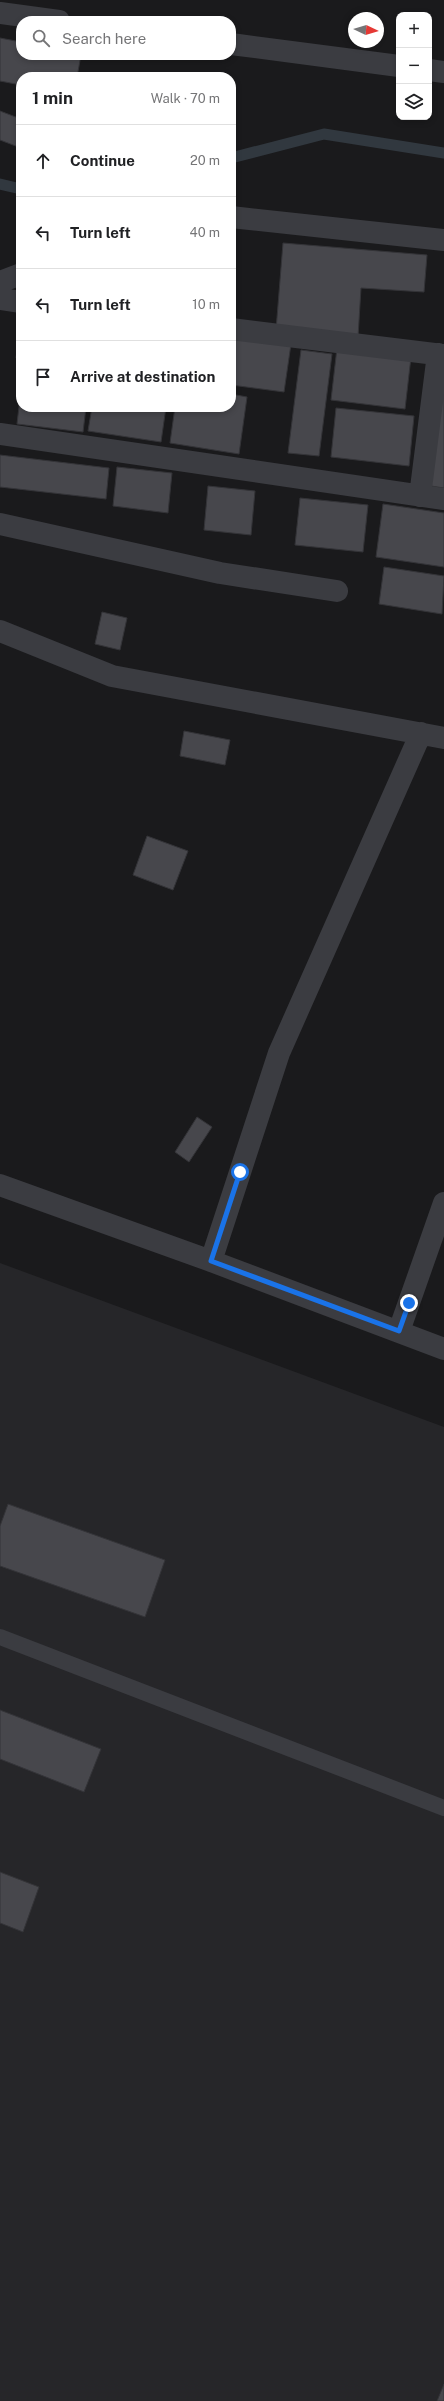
<!DOCTYPE html>
<meta charset="utf-8">
<style>
:root{--surface:#fff;--page:#f6f6f6;--text:#202124;--muted:#757577;--line:#e0e0e0}
body{margin:0;font-family:"Public Sans",sans-serif;background:var(--page);color:var(--text)}
.controls{position:absolute;right:12px;top:12px;display:grid;overflow:hidden;border-radius:8px;box-shadow:0 2px 6px #0003}
.controls button{width:36px;height:36px;display:grid;place-items:center;padding:0;border:0;border-bottom:1px solid var(--line);background:var(--surface);color:var(--text);font:20px sans-serif}
.compass{position:absolute;left:348px;top:12px;width:36px;height:36px;border-radius:50%;background:var(--surface);box-shadow:0 2px 6px #0003;rotate:94deg}
.stop{position:absolute;width:12px;height:12px;margin:-9px;border:3px solid #1a73e8;border-radius:50%;background:#fff}
.stop.end{background:#1a73e8;border-color:#fff;box-shadow:0 1px 4px #0008}
.list{margin:0;padding:0;list-style:none}
h2{display:flex;justify-content:space-between;align-items:center;height:52px;margin:0;padding:0 16px;font-size:17px}
h2 small{font-size:13px;font-weight:400;color:var(--muted)}
.list li{display:grid;grid-template-columns:26px 1fr auto;gap:12px;align-items:center;box-sizing:border-box;height:72px;padding:0 16px;border-top:1px solid var(--line)}
.list b{display:block;font-size:15px;white-space:nowrap}
.list em{font-size:13px;font-style:normal;color:var(--muted)}
.icon{flex:none;width:22px;height:22px;fill:none;stroke:currentColor;stroke-width:2;stroke-linecap:round;stroke-linejoin:round}
.map{position:relative;flex:none;width:444px;height:2401px;overflow:hidden}
.search{position:absolute;background:var(--surface);box-shadow:0 2px 6px #0003;left:16px;top:16px;width:220px;height:44px;display:flex;align-items:center;gap:10px;box-sizing:border-box;padding:0 14px;border-radius:16px;color:var(--muted);font-size:15px}
.panel{position:absolute;background:var(--surface);box-shadow:0 2px 6px #0003;left:16px;top:72px;width:220px;height:340px;border-radius:16px}
.map>svg:first-child{display:block}
.built{fill:#262629}
.lines{fill:none;stroke-linecap:round;stroke-linejoin:round}
.stream{stroke:#31383f;stroke-width:11}
.building{fill:#47474c;stroke:#343438}
.service{stroke:#3b3c41;stroke-width:16}
.minor{stroke:#3b3c41;stroke-width:22}
.route{stroke:#1a73e8;stroke-width:5}
</style>
<div class="map">
<svg width="444" height="2401" viewBox="0 0 444 2401">
<rect width="100%" height="100%" fill="#1a1a1c"/>
<path class="built" d="M0,1263L444,1427V2401H0Z"/>
<g class="lines">
<path class="stream" d="M231,158L324,134L444,153
M0,184L21,189"/>
</g>
<path class="building" d="M0,38L21,42V55H81L77,77H21V85L0,81Z
M0,111L21,119V148L0,140Z
M283,243L427,255L424,292L361,288L358,337L276,330Z
M21,322V359L16,358Z
M231,336L291,344L284,392L231,385Z
M337,348L411,357L405,409L331,400Z
M301,350L332,354L319,456L288,453Z
M444,370V488L431,486Z
M21,389V407H86L83,432L17,424Z
M231,394L247,397L239,454L170,443L175,407H231Z
M92,407H166L161,442L88,431Z
M336,408L414,416L409,466L331,457Z
M0,455L109,468L106,499L0,487Z
M117,467L172,473L168,513L113,506Z
M208,486L255,491L251,535L204,530Z
M300,498L368,505L363,552L295,545Z
M383,504L444,513V567L376,557Z
M384,567L444,576L442,614L379,604Z
M102,612L127,618L120,650L95,644Z
M184,731L230,740L225,765L180,756Z
M147,836L188,851L173,890L133,875Z
M197,1117L212,1127L189,1162L175,1152Z
M8,1504L165,1560L145,1617L0,1566V1526Z
M0,1710L101,1749L84,1792L0,1759Z
M0,1872L39,1887L23,1932L0,1923Z
M444,2384V2401H437Z"/>
<g class="lines">
<path class="service" d="M0,1637L444,1808"/>
<path class="minor" d="M0,13L59,21
M231,44L399,66
M429,70L444,72
M231,217L444,240
M0,282L21,274
M0,299L21,302
M231,329L444,355
M0,434L444,499
M420,496L438,354
M0,524L220,573L337,591
M0,631L112,676L444,738
M0,1185L211,1261L444,1349
M211,1261L279,1053L421,733
M399,1331L444,1203"/>
</g>
<g class="lines">
<path class="route" d="M240,1172L211,1261L399,1331L409,1303"/>
</g>
</svg>
<div class="controls">
<button>+</button>
<button>−</button>
<button><svg class="icon" aria-label="layers" viewBox="0 0 24 24"><path d="M12 4l9 5-9 5-9-5zM3 14l9 5 9-5"/></svg></button>
</div>
<svg class="compass" viewBox="-18 -18 36 36"><path d="M0-13l5 13h-10z" fill="#e53935"/><path d="M0 13l5-13h-10z" fill="#757577"/></svg>
<div class="stop" style="left:240px;top:1172px"></div>
<div class="stop end" style="left:409px;top:1303px"></div>
<div class="search"><svg class="icon" aria-label="search" viewBox="0 0 24 24"><circle cx="10" cy="10" r="6"/><path d="M15 15l6 6"/></svg>Search here</div>
<section class="panel">
<h2>1 min<small>Walk · 70 m</small></h2>
<ul class="list">
<li><svg class="icon" aria-label="ahead" viewBox="0 0 24 24"><path d="M12 20V5M6 11l6-6 6 6"/></svg><div><b>Continue</b></div><em>20 m</em></li>
<li><svg class="icon" aria-label="left" viewBox="0 0 24 24"><path d="M17 20v-9H6M10 6l-5 5 5 5"/></svg><div><b>Turn left</b></div><em>40 m</em></li>
<li><svg class="icon" aria-label="left" viewBox="0 0 24 24"><path d="M17 20v-9H6M10 6l-5 5 5 5"/></svg><div><b>Turn left</b></div><em>10 m</em></li>
<li><svg class="icon" aria-label="arrive" viewBox="0 0 24 24"><path d="M6 21V4h12l-3 4 3 4H6"/></svg><div><b>Arrive at destination</b></div></li>
</ul>
</section>
</div>
